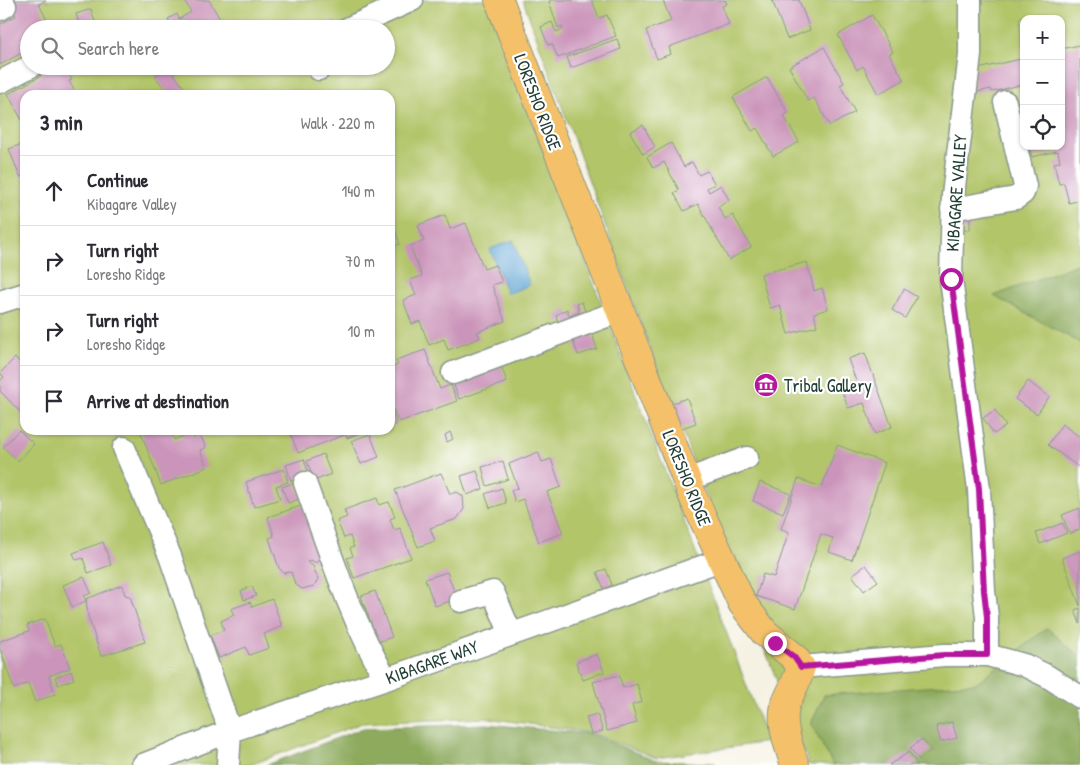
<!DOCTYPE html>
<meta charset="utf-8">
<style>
:root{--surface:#fff;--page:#f7f7f7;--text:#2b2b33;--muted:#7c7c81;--line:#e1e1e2}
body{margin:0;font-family:"Patrick Hand",sans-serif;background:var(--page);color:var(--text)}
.controls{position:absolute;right:15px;top:15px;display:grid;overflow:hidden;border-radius:10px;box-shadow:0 1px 4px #0004}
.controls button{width:45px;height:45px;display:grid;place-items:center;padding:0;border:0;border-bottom:1px solid var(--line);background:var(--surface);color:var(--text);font:25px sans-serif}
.stop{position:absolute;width:15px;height:15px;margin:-11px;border:4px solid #b5179e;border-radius:50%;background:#fff}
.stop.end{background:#b5179e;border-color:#fff;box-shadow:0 1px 5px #0008}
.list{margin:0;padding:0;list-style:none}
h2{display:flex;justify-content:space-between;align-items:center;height:65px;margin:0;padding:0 20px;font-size:21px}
h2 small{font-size:16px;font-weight:400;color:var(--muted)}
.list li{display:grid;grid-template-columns:32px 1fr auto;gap:15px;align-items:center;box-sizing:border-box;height:70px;padding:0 20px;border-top:1px solid var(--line)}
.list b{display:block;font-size:19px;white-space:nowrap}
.list p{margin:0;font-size:16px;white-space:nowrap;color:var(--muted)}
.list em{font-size:16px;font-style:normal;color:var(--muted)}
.icon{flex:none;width:28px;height:28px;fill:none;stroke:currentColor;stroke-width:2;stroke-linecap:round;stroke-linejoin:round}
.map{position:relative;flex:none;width:1080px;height:765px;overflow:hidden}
.search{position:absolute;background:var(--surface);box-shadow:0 1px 4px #0004;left:20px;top:20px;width:375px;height:55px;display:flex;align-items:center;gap:12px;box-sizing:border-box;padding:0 18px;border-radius:28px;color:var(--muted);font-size:19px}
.panel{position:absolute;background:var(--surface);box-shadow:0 1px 4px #0004;left:20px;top:90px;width:375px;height:345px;border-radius:15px}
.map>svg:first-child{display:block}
.green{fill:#b2c569;stroke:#68814e;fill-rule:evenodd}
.forest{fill:#8daa5d;stroke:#567448}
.water{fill:#5ba3d2;stroke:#3d7083}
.building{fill:#cb94ba}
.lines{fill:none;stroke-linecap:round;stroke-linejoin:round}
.minor-casing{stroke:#8a988c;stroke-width:25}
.major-casing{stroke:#8a988c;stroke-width:30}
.minor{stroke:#fff;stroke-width:22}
.major{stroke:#f4c16a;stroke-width:28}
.route{stroke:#b5179e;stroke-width:6}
.labels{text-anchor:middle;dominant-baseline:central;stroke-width:4.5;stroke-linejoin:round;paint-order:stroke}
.street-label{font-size:18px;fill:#1f3d34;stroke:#fff}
.poi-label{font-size:18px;fill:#1f3d34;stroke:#fff;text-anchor:start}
</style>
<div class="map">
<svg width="1080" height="765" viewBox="0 0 1080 765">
<rect width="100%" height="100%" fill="#fff"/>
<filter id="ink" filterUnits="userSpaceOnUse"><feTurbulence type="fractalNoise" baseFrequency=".02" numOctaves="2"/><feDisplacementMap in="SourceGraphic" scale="10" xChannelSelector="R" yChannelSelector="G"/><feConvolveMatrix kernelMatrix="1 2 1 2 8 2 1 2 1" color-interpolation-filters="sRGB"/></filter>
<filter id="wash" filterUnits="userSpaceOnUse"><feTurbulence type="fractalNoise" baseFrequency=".0096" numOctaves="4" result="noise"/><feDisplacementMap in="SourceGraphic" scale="20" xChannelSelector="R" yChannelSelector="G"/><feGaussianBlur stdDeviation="1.12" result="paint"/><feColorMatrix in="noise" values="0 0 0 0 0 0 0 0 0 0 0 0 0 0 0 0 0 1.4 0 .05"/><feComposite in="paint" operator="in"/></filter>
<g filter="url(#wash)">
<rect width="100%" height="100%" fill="#f6f2e3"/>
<path class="green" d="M0,0H486L768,742L656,758L592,733L487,718L362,723L250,765H0ZM29,29H386V66H29ZM25,95H390V430H25Z
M523,0H1080V765H809L650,348ZM1024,19H1061V146H1024Z"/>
<path class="forest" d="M1080,263V343L994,296Z
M1047,628L1080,657V765H833L811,724L824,695L976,683Z
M487,724L591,734L656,761L715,763V765H267L363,728Z"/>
<path class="water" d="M513,240L530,285L507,294L490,249Z"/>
<g id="blocks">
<path class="building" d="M7,0H46L39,4L47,20L44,22L48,29H29V49L0,65V24L16,16Z
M184,0H209L220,19L203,29H174L168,19L177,14L179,19L191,12Z
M551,0H592L599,18L607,15L616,36L558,58L552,44L548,45L541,27L552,22L556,32L563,29L562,26L558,28L549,1Z
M663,0H725L727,4L722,6L729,24L669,47L671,54L657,59L646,30L671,21Z
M772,0H799L810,30L787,39Z
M91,9L97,29H81L76,14Z
M872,15L893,52L889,54L904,80L878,94L863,66L857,70L838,35Z
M332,20L337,29H316Z
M617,39L621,49L571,68L567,57Z
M1080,45V200L1069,203L1064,183L1059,184L1054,163L1060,162L1058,151L1032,157L1029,146H1061V49Z
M824,47L844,83L840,85L855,112L830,126L814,98L808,101L789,67Z
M1024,58V84L992,92L991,89L973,93L974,70Z
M35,66H65L72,80L69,81L77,95H25V126L8,94L41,76Z
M168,66L188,93L186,95H169L155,76Z
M767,77L788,113L784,116L799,142L773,156L757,128L752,131L733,97Z
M643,125L655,147L643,154L630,132Z
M25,143V175L20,177L9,149Z
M671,143L684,167L692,162L699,175L707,171L715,184L707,188L709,192L721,185L729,200L718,207L725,219L733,215L751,247L729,260L698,204L684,211L674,193L679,190L664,162L653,168L647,157Z
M970,211V230H959V218Z
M445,215L450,229L466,223L484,269L495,265L502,282L492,285L505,321L477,332L480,338L448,350L444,339L429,345L420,321L412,324L403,300L416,295L410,280L422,276L410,246L424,241L418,225Z
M394,228L400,244L390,248V230Z
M807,262L814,291L822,288L828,309L814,313L817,326L788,334L780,305L770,308L761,274Z
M904,289L917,297L905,318L892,310Z
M582,302L597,349L578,355L566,320L558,323L556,315L567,309L569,316L579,312L577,304Z
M425,350L440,389L451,385L457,401L399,422L390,403V368L398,365L396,360Z
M865,353L892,427L875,434L864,403L848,408L840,386L856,381L848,359Z
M15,358L25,367V417L0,391V381L4,377L0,373Z
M501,366L507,382L459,399L453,383Z
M1028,381L1049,397L1037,414L1015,399Z
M687,398L696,423L679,429L670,404Z
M390,406L397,424L390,426Z
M995,410L1006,426L994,434L983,418Z
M1062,424L1080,437V468L1048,445Z
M19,430L34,444L18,461L3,447Z
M140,430H170L174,440L183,436L181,431L184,430H190L193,438L200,434L206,448L200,450L207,467L161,485Z
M289,430H342L344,435L298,453Z
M344,430H368L347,438Z
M450,432L453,439L447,442L445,435Z
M370,434L379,457L361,464L351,441Z
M837,445L885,463L852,560L829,552L833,538L821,534L795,609L756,596L763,574L774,577L789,532L781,529L798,479L822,487Z
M538,452L542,462L551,459L561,487L547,492L563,533L539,542L523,499L515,502L511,490L518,488L509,464Z
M323,454L331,474L314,481L307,461Z
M304,459L309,475L291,481L286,465Z
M503,461L508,479L487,486L482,467Z
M284,469L288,482L276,486L280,499L254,507L246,482Z
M477,471L483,489L467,495L461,476Z
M441,473L450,494L457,492L463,496L464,509L457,519L430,528L435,541L418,547L395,490Z
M295,482L302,498L288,503L282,487Z
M760,482L791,494L783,513L753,501Z
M502,488L506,503L490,508L485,494Z
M377,498L379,505L389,502L395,517L390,519L394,530L400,528L411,558L354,578L347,558L353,556L350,548L354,547L350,536L344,538L337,521L347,517L344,510Z
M304,505L323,549L317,563L310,560L307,562L313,566L318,579L314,586L302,589L295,584L291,572L284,573L279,568L269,538L274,536L268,517Z
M1080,508V529L1070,534L1062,515Z
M1063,523L1067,533L1040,544L1036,533Z
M103,542L111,565L88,573L83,558L76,560L73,553Z
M1080,551V606L1062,558Z
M866,565L878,581L864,591L852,575Z
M606,569L612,585L604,589L597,572Z
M447,572L457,599L435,606L425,579Z
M84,577L91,593L84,596L86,601L72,607L63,585Z
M122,585L125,595L130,596L145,642L101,656L88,616L86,599Z
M252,586L256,596L244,600L241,591Z
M375,591L392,637L378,642L361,596Z
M272,599L282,626L264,634L269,648L249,655L246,647L219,658L210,635L224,630L221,621L234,615L231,609L250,602L252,607Z
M1080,608V624L1075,610Z
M45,619L55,646L61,644L70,668L49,676L55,694L35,702L28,683L14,689L0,649V641L29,631L27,625Z
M597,654L604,672L583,680L576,662Z
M71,671L74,679L58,685L55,677Z
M619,675L623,688L637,684L642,702L632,705L637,723L607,731L593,682Z
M597,714L603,731L591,734L586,717Z
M952,722L957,738L941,742L936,726Z
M922,739L931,750L919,760L910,748Z
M909,752L918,765H889Z"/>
</g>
</g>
<g filter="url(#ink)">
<use href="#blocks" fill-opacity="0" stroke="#8a988c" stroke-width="1"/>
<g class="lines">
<g class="minor-casing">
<path id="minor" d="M970,0V55L953,195L951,279L979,489L984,591L987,617V655
M0,9L5,6
M347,29L412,0
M319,69L321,66
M0,82L31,66
M952,209L1016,198L1023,193L1025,186L1005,102
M0,302L25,294
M453,373L620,311
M124,448L170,556L230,731L228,765
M687,480L747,458
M305,483C329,549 350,618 386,679
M461,601L493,592L511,634
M801,667L944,655H987L1024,665L1047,676L1080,697
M143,765L230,731L386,679L721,560"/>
</g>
<g class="major-casing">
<path id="major" d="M499,0L694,499L742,603L765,633L794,657L801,667C798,680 791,691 786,703C779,723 789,747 795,765"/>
</g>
<use href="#minor" class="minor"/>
<use href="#major" class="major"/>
</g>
</g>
<g class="lines" filter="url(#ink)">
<path class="route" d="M775,643L794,657L801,667L944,655H987V617L984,591L979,489L951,279"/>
</g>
<defs>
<g id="museum-disc" transform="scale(1.25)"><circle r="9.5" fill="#b5179e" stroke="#fff"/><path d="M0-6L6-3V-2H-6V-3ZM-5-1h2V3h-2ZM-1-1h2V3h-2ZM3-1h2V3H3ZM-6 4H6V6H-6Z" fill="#fff"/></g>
</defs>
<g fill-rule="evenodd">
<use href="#museum-disc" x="766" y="385"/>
</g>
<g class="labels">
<g class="street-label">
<text transform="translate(538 102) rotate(69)">LORESHO RIDGE</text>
<text transform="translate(956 193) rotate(-86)">KIBAGARE VALLEY</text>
<text transform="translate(687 478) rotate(68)">LORESHO RIDGE</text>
<text transform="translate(432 662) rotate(-20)">KIBAGARE WAY</text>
</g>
<g class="poi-label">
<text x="784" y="385">Tribal Gallery</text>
</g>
</g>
</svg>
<div class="controls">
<button>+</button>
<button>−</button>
<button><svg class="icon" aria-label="locate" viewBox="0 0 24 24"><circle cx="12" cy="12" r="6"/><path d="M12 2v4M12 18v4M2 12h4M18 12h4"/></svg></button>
</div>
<div class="stop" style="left:951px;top:279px"></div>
<div class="stop end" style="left:775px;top:643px"></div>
<div class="search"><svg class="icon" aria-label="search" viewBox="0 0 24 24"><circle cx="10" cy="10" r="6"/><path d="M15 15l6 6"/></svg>Search here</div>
<section class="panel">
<h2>3 min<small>Walk · 220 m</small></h2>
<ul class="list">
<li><svg class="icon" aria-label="ahead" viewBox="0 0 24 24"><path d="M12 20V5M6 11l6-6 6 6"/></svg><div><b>Continue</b><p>Kibagare Valley</p></div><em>140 m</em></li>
<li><svg class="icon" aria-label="right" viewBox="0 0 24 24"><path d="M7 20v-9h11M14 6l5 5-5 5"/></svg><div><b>Turn right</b><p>Loresho Ridge</p></div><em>70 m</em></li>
<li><svg class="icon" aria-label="right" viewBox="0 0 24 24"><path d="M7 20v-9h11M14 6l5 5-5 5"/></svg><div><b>Turn right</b><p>Loresho Ridge</p></div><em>10 m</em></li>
<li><svg class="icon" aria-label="arrive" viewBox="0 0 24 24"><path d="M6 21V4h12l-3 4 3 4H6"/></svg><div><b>Arrive at destination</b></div></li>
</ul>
</section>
</div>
